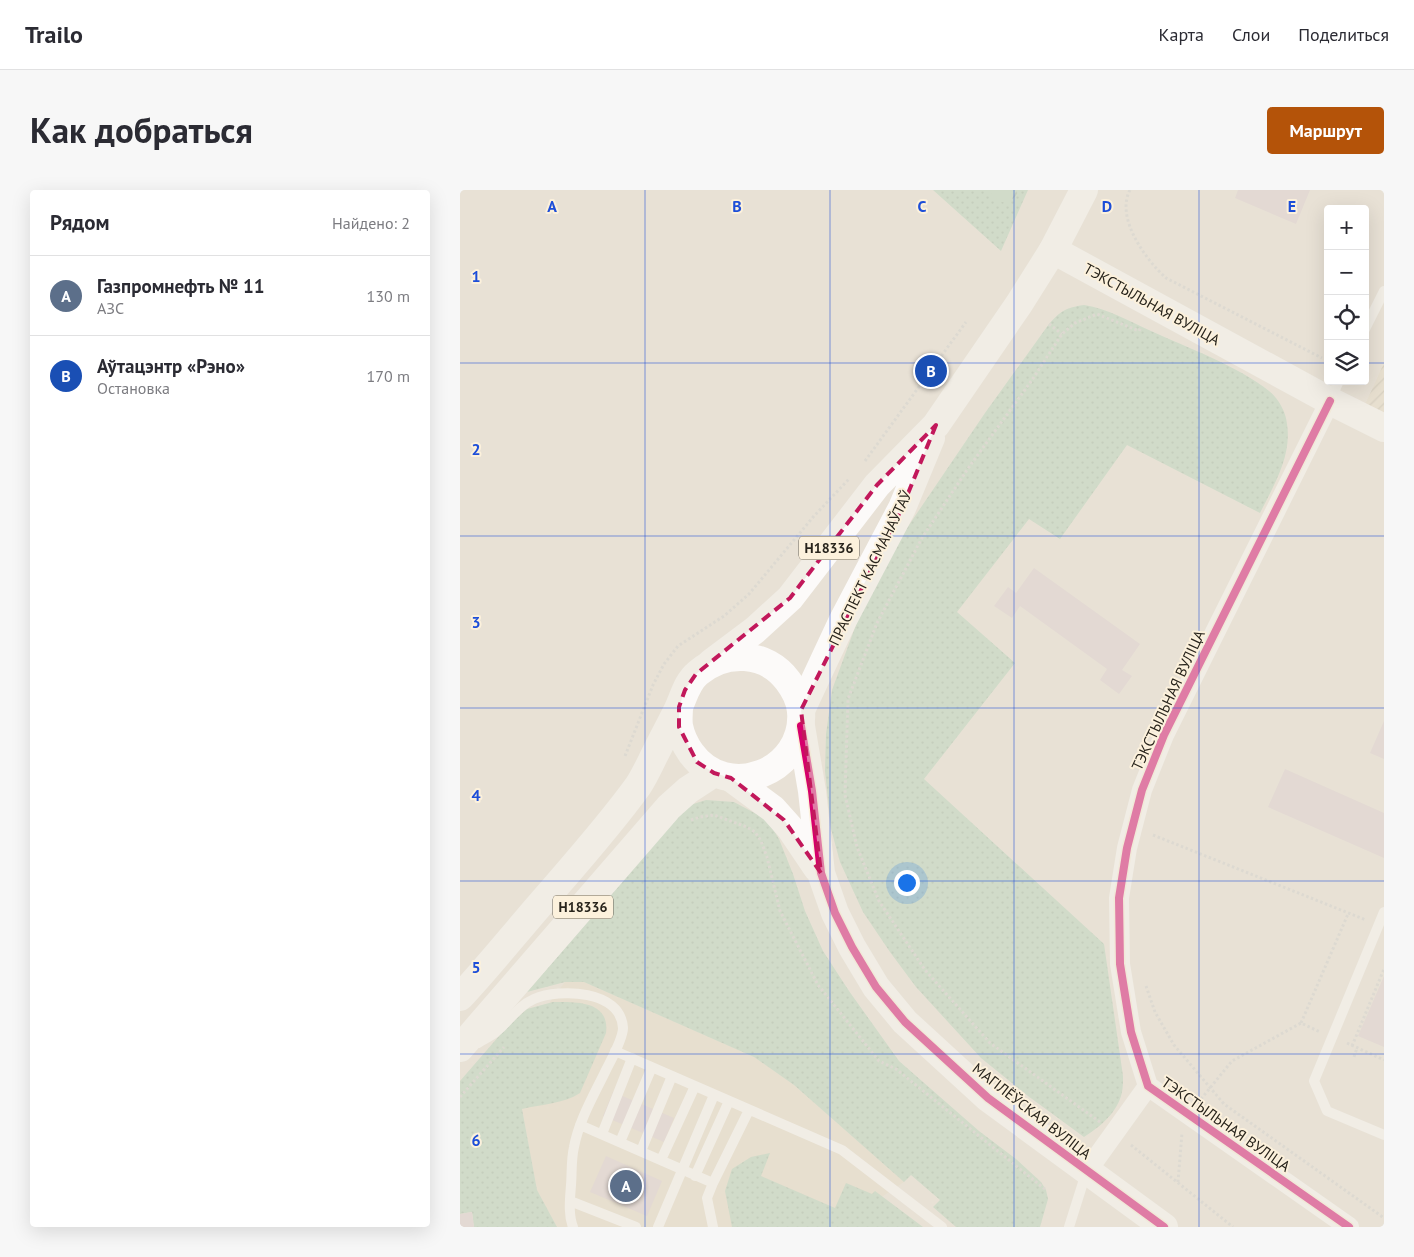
<!DOCTYPE html>
<html lang="ru">
<meta charset="utf-8">
<style>
:root{--surface:#fff;--page:#f7f7f7;--text:#2b2b33;--muted:#7c7c81;--line:#e1e1e2;--accent:#b45309}
body{margin:0;font-family:"PT Sans",sans-serif;background:var(--page);color:var(--text)}
.controls{position:absolute;right:15px;top:15px;display:grid;overflow:hidden;border-radius:5px;box-shadow:0 5px 20px #0002}
.controls button{width:45px;height:45px;display:grid;place-items:center;padding:0;border:0;border-bottom:1px solid var(--line);background:var(--surface);color:var(--text);font:25px sans-serif}
.you{position:absolute;left:446px;top:692px;width:18px;height:18px;margin:-12px;border:4px solid #fff;border-radius:50%;background:#1a73e8;box-shadow:0 0 0 8px #1a73e833}
.badge{display:grid;place-items:center;width:32px;height:32px;border-radius:50%;background:var(--accent);color:#fff;font-size:16px;font-weight:700}
.pin{position:absolute;translate:-50% -50%;border:2px solid #fff;box-shadow:0 1px 5px #0006}
.list{margin:0;padding:0;list-style:none}
h2{display:flex;justify-content:space-between;align-items:center;height:65px;margin:0;padding:0 20px;font-size:21px}
h2 small{font-size:16px;font-weight:400;color:var(--muted)}
.list li{display:grid;grid-template-columns:32px 1fr auto;gap:15px;align-items:center;box-sizing:border-box;height:80px;padding:0 20px;border-top:1px solid var(--line)}
.list b{display:block;font-size:19px;white-space:nowrap}
.list p{margin:0;font-size:16px;white-space:nowrap;color:var(--muted)}
.list em{font-size:16px;font-style:normal;color:var(--muted)}
.icon{flex:none;width:28px;height:28px;fill:none;stroke:currentColor;stroke-width:2;stroke-linecap:round;stroke-linejoin:round}
.map{position:relative;flex:none;width:924px;height:1037px;overflow:hidden;border-radius:5px}
header{display:flex;align-items:center;gap:30px;box-sizing:border-box;height:70px;padding:0 25px;background:var(--surface);border-bottom:1px solid var(--line)}
header strong{font-size:24px}
nav{display:flex;gap:28px;margin-inline-start:auto;font-size:18px}
.intro{display:flex;align-items:center;justify-content:space-between;box-sizing:border-box;height:120px;padding:0 30px}
h1{margin:0;font-size:35px}
.button{padding:12px 22px;border-radius:5px;background:var(--accent);color:#fff;font-size:18px;font-weight:700}
main{display:flex;gap:30px;padding:0 30px}
aside{flex:1;background:var(--surface);border-radius:5px;box-shadow:0 5px 20px #0002}
.map>svg:first-child{display:block}
.built{fill:#e6dbc7}
.industrial{fill:url(#industrial-furrows)}
.grass{fill:url(#grass-dots)}
.forest{fill:url(#forest-firs)}
.building{fill:#deced0}
.lines{fill:none;stroke-linecap:round;stroke-linejoin:round}
.path{stroke:#d1cfcc;stroke-width:3;stroke-dasharray:2.5 2.5;stroke-linecap:butt}
.lane{stroke:#fcfaf9;stroke-width:10}
.street{stroke:#fcfaf9;stroke-width:20}
.secondary{stroke:#fcfaf9;stroke-width:28}
.primary{stroke:#fcfaf9;stroke-width:28}
.highway{stroke:#fcfaf9;stroke-width:28}
.cycleway-casing{stroke:#fcf1dc;stroke-width:11}
.cycleway{stroke:#d6006c;stroke-width:8}
.marked{fill:none;stroke:#c2185b;stroke-width:4;stroke-dasharray:10 6;stroke-linejoin:round}
.grid{fill:none;stroke:#1d4ed8;stroke-width:1;stroke-opacity:0.55}
.labels{text-anchor:middle;dominant-baseline:central;stroke-width:4;stroke-linejoin:round;paint-order:stroke}
.shield{fill:#fcf1dc;stroke:#686256;stroke-width:1}
.shield-label{font-size:14px;font-weight:bold;fill:#28241c}
.street-label{font-size:15px;fill:#28241c;stroke:#fcf1dc}
.grid-label{font-size:16px;text-anchor:middle;font-weight:bold;fill:#1d4ed8;stroke:#fcf1dc;stroke-width:4;stroke-linejoin:round;paint-order:stroke}
</style>
<header>
<strong>Trailo</strong>
<nav><a>Карта</a><a>Слои</a><a>Поделиться</a></nav>
</header>
<div class="intro"><h1>Как добраться</h1><a class="button">Маршрут</a></div>
<main>
<aside>
<h2>Рядом<small>Найдено: 2</small></h2>
<ul class="list">
<li><span class="badge" style="background:#5c6f8a">A</span><div><b>Газпромнефть № 11</b><p>АЗС</p></div><em>130 m</em></li>
<li><span class="badge" style="background:#1a4fb4">B</span><div><b>Аўтацэнтр «Рэно»</b><p>Остановка</p></div><em>170 m</em></li>
</ul>
</aside>
<div class="map">
<svg width="924" height="1037" viewBox="0 0 924 1037">
<defs>
<pattern id="industrial-furrows" width="10" height="10" patternUnits="userSpaceOnUse" patternTransform="scale(1.25)"><rect width="10" height="10" fill="#e6dbc7"/><path d="M-1 1l2-2M0 10L10 0M9 11l2-2" fill="none" stroke="#c5bcaa"/></pattern>
<pattern id="grass-dots" width="8" height="8" patternUnits="userSpaceOnUse" patternTransform="scale(1.25)"><rect width="8" height="8" fill="#b6d3ba"/><path d="M2 2h.1M6 6h.1" fill="none" stroke="#9cb59f" stroke-width="1.8" stroke-linecap="round"/></pattern>
<pattern id="forest-firs" width="22" height="20" patternUnits="userSpaceOnUse" patternTransform="scale(1.25)"><rect width="22" height="20" fill="#b6d3ba"/><path d="M5 1l3.5 6h-7zM16 11l3.5 6h-7z" fill="#9cb59f"/></pattern>
</defs>
<rect width="100%" height="100%" fill="#e8e1d6"/>
<path class="built" d="M105,792H124L294,867L334,895L444,992L377,1037H97L77,1000L62,919L86,817Z"/>
<path class="industrial" d="M924,173V228L903,219Z"/>
<path class="grass" d="M473,0H568L541,61Z
M624,115C648,119 669,131 691,141C726,157 780,177 809,201C818,208 826,222 827,234C832,266 814,295 800,323L667,255L600,349L569,329L497,422L555,473L464,589L644,754L663,886C663,891 663,897 662,902C658,922 640,937 624,947L568,906L521,868L456,797L430,762L403,722L380,672L371,639L365,581L366,544L372,500L397,432L430,363L525,223L589,134C602,120 605,118 624,115Z
M246,610L274,612L302,627L311,636L319,649L333,684L345,721L363,761L389,801L439,871L519,941L556,969L581,992L586,1000L588,1009L580,1037H496L473,1017L480,1010L451,985L444,992L334,895L294,867L124,792H105L67,802L227,616Z
M93,812C115,812 150,810 146,843L120,903C103,914 82,914 62,919L77,1000L97,1037H14L12,1022L0,1024V891L46,838L67,819Z
M310,963L301,986L375,1018L386,993L412,1004L415,1001L463,1037H272L265,1001L272,979L291,967Z"/>
<path class="forest" d="M529,0H559C550,18 539,15 529,0Z"/>
<path class="building" d="M778,0H850L836,34L775,8Z
M574,378L680,454L662,480L672,486L659,504L640,490L647,479L560,416L552,428L534,416L548,397L556,403Z
M924,531V569L910,563Z
M825,579L924,623V668L808,617Z
M924,786V857L898,846Z
M153,902L214,928L204,952L143,926Z
M146,966L202,991L187,1026L130,1002Z
M12,1022L14,1037H0V1024Z"/>
<g class="lines">
<path class="path" d="M670,0C655,28 686,70 706,88L862,168
M589,134L602,144
M471,181L481,188
M405,271L506,132
M165,566L193,495L204,474L218,456L264,426L289,404L354,326L389,289
M231,630L240,627L254,625L287,637L295,642L301,651L307,667L320,721L358,795L419,871L436,879L586,1000
M693,645L906,730
M686,796L695,822L714,855L764,914L924,1028
M841,833L888,724
M887,853L924,870
M892,856L924,779
M894,867L897,858
M0,907L44,857
M741,909L772,871L841,833L860,842
M640,932L530,853L465,780L419,711L397,657L385,605L388,509L417,433L462,348L509,277L572,190L602,144L615,133L637,124L679,141L681,137
M671,955L773,1037
M718,992L722,943"/>
<path class="lane" d="M905,139L924,101
M870,210L879,191
M924,722L854,891L867,921L924,945
M18,853C24,849 32,846 37,841C50,830 58,816 74,809C100,798 161,800 163,838C163,849 151,870 146,880C134,905 119,930 114,957C111,970 112,983 111,995C110,1009 108,1024 113,1037
M155,861L382,960L482,1037
M120,935L253,993L289,920
M142,944L172,868
M160,952L192,877
M181,961L212,886
M201,970L235,896
M235,986L269,911
M110,1011L176,1037
M198,1037L254,905
M253,1037L247,1008L253,993
M609,1037L626,983"/>
<path class="street" d="M870,211L704,545L682,600L667,658L659,708L660,774L671,842L688,896L889,1037
M627,981L688,896"/>
<path class="secondary" d="M593,60L870,211L924,238
M341,536L352,601L361,683L375,723L392,757L416,797L445,832L528,908L704,1037
M271,588L313,619L330,638L357,678"/>
<path class="primary" d="M251,473L295,440L330,408L417,295L476,235L559,114L593,60L624,0
M341,520L383,430L442,318L471,248"/>
<path class="highway" d="M0,807C29,776 56,742 84,710C116,673 149,636 178,596C184,587 189,576 194,566C202,550 210,535 218,519C224,506 227,492 238,483C265,460 306,461 328,491C334,499 340,511 341,521C346,582 267,613 231,563C226,556 221,546 219,536C218,530 219,523 219,517
M0,858L209,617L228,600L254,583"/>
<g class="cycleway-casing">
<path id="cycleway" d="M870,211L704,545L682,600L667,658L659,708L660,774L671,842L688,896L889,1037
M341,536L352,601L361,683L375,723L392,757L416,797L445,832L528,908L704,1037"/>
</g>
<use href="#cycleway" class="cycleway"/>
</g>
<path d="M0 0H924V1037H0ZM476,235L442,318L341,520L361,683L324,630L271,588L254,583L237,572L219,537V517L225,500L236,484L330,408L417,295Z" fill="#e8e1d6" fill-opacity=".55" fill-rule="evenodd"/>
<path class="marked" d="M476,235L442,318L341,520L361,683L324,630L271,588L254,583L237,572L219,537V517L225,500L236,484L330,408L417,295Z"/>
<path class="grid" d="M185,0V1037M370,0V1037M554,0V1037M739,0V1037M0,173H868M905,173H924M0,346H924M0,518H924M0,691H924M0,864H924"/>
<g class="labels">
<g class="shield">
<rect x="339" y="346.5" width="60" height="23" rx="4"/>
<rect x="93" y="705.5" width="60" height="23" rx="4"/>
</g>
<g class="shield-label">
<text x="369" y="358">Н18336</text>
<text x="123" y="717">Н18336</text>
</g>
<g class="street-label">
<text transform="translate(692 114) rotate(29)">ТЭКСТЫЛЬНАЯ ВУЛІЦА</text>
<text transform="translate(410 378) rotate(-64)">ПРАСПЕКТ КАСМАНАЎТАЎ</text>
<text transform="translate(708 510) rotate(-65)">ТЭКСТЫЛЬНАЯ ВУЛІЦА</text>
<text transform="translate(572 921) rotate(38)">МАГІЛЁЎСКАЯ ВУЛІЦА</text>
<text transform="translate(766 934) rotate(35)">ТЭКСТЫЛЬНАЯ ВУЛІЦА</text>
</g>
</g>
<g class="grid-label">
<text x="92" y="22">A</text>
<text x="277" y="22">B</text>
<text x="462" y="22">C</text>
<text x="647" y="22">D</text>
<text x="832" y="22">E</text>
<text x="16" y="92">1</text>
<text x="16" y="265">2</text>
<text x="16" y="438">3</text>
<text x="16" y="611">4</text>
<text x="16" y="783">5</text>
<text x="16" y="956">6</text>
</g>
</svg>
<div class="controls">
<button>+</button>
<button>−</button>
<button><svg class="icon" aria-label="locate" viewBox="0 0 24 24"><circle cx="12" cy="12" r="6"/><path d="M12 2v4M12 18v4M2 12h4M18 12h4"/></svg></button>
<button><svg class="icon" aria-label="layers" viewBox="0 0 24 24"><path d="M12 4l9 5-9 5-9-5zM3 14l9 5 9-5"/></svg></button>
</div>
<div class="you"></div>
<div class="pin badge" style="left:166px;top:996px;background:#5c6f8a">A</div>
<div class="pin badge" style="left:471px;top:181px;background:#1a4fb4">B</div>
</div>
</main>
